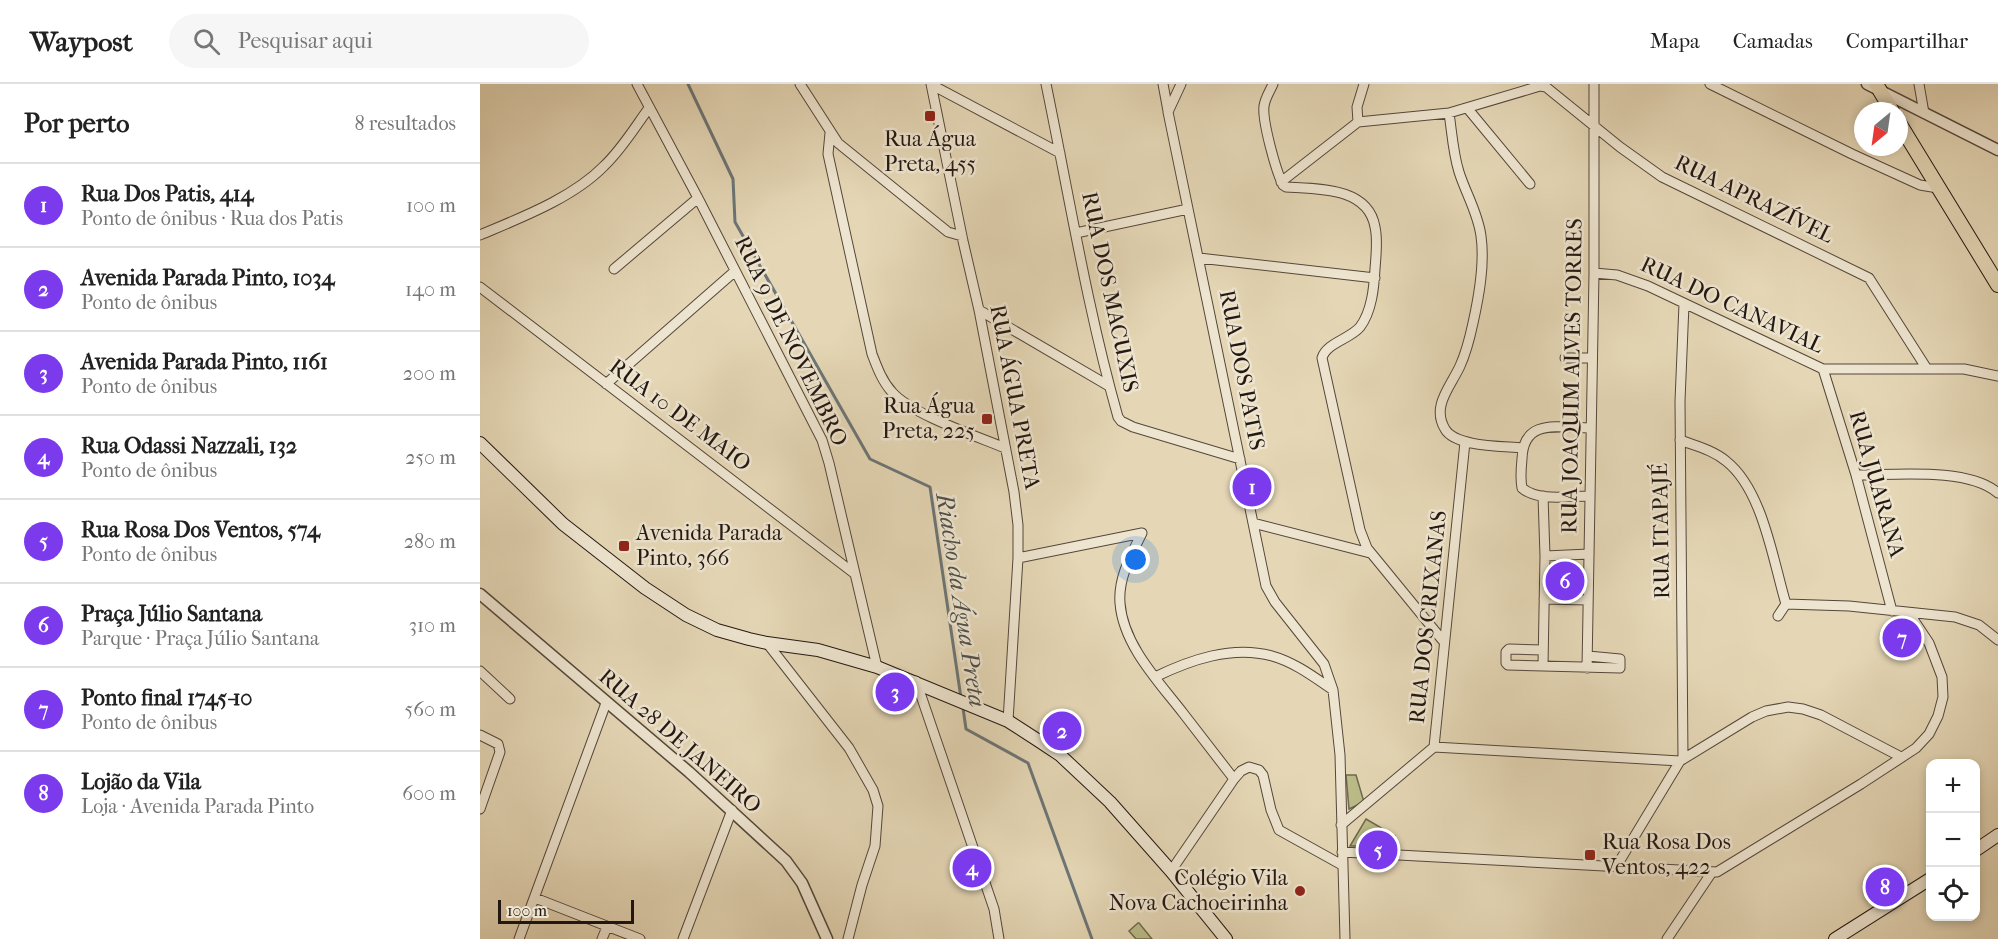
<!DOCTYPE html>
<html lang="pt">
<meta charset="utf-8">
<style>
:root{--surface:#fff;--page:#f6f6f6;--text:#222;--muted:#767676;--line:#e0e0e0;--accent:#7c3aed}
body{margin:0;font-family:"IM FELL French Canon",serif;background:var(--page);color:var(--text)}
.controls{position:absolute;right:18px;bottom:18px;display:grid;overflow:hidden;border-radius:12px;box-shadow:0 3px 9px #0003}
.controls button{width:54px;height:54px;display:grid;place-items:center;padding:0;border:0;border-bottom:2px solid var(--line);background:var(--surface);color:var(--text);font:30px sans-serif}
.compass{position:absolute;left:1374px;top:18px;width:54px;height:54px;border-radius:50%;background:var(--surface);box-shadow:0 3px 9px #0003;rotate:209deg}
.scale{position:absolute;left:18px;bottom:15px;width:136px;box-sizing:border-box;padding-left:6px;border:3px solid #231712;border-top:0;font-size:16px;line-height:21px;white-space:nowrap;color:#231712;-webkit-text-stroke:4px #eee5d0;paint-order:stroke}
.you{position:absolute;left:656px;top:476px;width:21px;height:21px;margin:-15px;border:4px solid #fff;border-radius:50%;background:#1a73e8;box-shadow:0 0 0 9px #1a73e833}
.badge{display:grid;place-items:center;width:39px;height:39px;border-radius:50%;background:var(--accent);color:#fff;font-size:20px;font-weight:700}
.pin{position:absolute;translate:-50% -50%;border:3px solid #fff;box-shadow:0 2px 6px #0006}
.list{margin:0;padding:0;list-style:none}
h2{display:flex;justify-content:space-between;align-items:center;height:78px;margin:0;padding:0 24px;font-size:26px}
h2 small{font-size:20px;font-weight:400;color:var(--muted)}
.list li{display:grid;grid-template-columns:39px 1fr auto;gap:18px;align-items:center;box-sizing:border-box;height:84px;padding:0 24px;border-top:2px solid var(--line)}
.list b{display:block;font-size:22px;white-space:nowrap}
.list p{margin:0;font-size:20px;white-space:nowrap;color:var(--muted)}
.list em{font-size:20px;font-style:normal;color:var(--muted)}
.icon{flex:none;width:33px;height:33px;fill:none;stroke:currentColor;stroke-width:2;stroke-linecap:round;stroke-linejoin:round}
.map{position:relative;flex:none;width:1518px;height:855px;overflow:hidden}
header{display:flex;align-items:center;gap:36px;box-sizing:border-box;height:84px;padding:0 30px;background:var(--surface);border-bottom:2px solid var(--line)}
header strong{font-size:28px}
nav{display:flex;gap:33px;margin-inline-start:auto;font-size:21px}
.search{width:420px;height:54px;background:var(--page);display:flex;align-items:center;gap:15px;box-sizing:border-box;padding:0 21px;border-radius:33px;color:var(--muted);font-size:22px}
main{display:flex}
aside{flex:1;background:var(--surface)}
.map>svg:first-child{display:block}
.green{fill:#bbbd89;stroke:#6f6a4e;stroke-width:1.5}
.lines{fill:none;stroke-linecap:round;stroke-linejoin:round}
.stream{stroke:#6c7677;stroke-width:3}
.minor-casing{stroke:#54473b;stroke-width:11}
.tertiary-casing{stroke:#54473b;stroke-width:13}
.secondary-casing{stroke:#231712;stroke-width:14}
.primary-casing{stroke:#231712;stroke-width:16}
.minor{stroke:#eee5d0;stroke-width:9}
.tertiary{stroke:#eee5d0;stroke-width:10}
.secondary{stroke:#eee5d0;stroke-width:12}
.primary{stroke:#e5d7b6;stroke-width:14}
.poi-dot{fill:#8f2418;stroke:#eee5d0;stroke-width:2}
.labels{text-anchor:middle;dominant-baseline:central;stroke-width:5;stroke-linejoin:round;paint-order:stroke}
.poi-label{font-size:22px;fill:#231712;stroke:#eee5d0;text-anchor:end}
.street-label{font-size:22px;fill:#231712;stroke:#eee5d0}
.water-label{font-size:24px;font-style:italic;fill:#4d4f4d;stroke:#eee5d0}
</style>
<header>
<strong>Waypost</strong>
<div class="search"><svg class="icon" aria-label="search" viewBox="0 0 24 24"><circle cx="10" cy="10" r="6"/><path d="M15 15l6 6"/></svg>Pesquisar aqui</div>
<nav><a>Mapa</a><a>Camadas</a><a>Compartilhar</a></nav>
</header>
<main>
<aside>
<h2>Por perto<small>8 resultados</small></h2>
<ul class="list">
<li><span class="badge">1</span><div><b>Rua Dos Patis, 414</b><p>Ponto de ônibus · Rua dos Patis</p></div><em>100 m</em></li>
<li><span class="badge">2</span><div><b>Avenida Parada Pinto, 1034</b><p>Ponto de ônibus</p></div><em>140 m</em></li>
<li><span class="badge">3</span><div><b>Avenida Parada Pinto, 1161</b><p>Ponto de ônibus</p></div><em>200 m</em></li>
<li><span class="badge">4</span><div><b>Rua Odassi Nazzali, 132</b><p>Ponto de ônibus</p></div><em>250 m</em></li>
<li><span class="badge">5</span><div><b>Rua Rosa Dos Ventos, 574</b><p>Ponto de ônibus</p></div><em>280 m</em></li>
<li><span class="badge">6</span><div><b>Praça Júlio Santana</b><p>Parque · Praça Júlio Santana</p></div><em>310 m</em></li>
<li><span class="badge">7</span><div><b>Ponto final 1745-10</b><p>Ponto de ônibus</p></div><em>560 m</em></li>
<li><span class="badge">8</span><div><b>Lojão da Vila</b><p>Loja · Avenida Parada Pinto</p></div><em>600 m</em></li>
</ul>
</aside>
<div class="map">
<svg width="1518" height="855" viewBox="0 0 1518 855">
<rect width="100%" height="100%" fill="#e5d7b6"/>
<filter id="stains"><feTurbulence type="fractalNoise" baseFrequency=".00333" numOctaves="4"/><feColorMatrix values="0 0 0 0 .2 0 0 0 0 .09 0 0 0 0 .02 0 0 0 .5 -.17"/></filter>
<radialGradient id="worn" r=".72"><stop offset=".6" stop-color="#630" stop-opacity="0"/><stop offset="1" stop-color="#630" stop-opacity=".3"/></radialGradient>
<path class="green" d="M1072,481L1099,483L1098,512L1071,511Z
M866,691H876L884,718L869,725Z
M886,735L915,752L909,762H870Z
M658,839H659L672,855H656L649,847Z"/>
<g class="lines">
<path class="stream" d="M208,0L253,95L255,138L390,375L450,403L481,614
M483,624L486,645L548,679L612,855"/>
<g class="minor-casing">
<path id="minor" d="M157,0L218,114L342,356L349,379L397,583
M320,0L358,59L468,148L482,152
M451,0L483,157L499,226L534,408L538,441V474L528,637
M566,0C589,111 607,224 638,333L641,337L653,343L760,375
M683,0L688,27
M701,0L688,28L786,502L795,518L844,580L853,606L860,671L865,855
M793,0C790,7 785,14 784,22C782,37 796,87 803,101L806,103C838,105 888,103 895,143C898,156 896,171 895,185C894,203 892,227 880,243C870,255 846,259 842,274L880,446L887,464L964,558
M1230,0L1372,70L1440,101L1458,104
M1439,0L1444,29
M452,1L580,69
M988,25L1050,100
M969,29C972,49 973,69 979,88C986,110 998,129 1001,152C1005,180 999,212 993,239C990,253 986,269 980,282C971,302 951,322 965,345C975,363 1023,362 1042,364
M878,38L969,29L1060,2L1066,3L1140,63L1182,93L1389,194L1447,285
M878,38L877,23L884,0
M350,49L348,70L392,270C397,283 402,297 412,308C431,330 496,352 525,364
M801,98L878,38
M596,149L708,125
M0,151C40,134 93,114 124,82C142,65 155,43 169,24
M719,174L895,194
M134,185L218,114
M1114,189L1137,191L1168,202L1343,285H1484L1518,292
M0,203L375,490
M499,226L629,302
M1085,274H1112
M1343,285L1376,391L1412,527
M126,300L254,188
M1200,356C1216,362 1233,366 1246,377C1283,406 1293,477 1306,520L1298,532
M1376,391C1415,391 1488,383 1518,409
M1109,412C1090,412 1058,418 1042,404C1040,394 1041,385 1042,375C1043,333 1080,344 1111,344
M773,439L890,469
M662,449C651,471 638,494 640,519C643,561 679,598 703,629C720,651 737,673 754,695
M1065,472L1109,470
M538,474L662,449
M1064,515L1108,516
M1306,520L1369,522L1475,533L1499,541L1518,556
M287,559L369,664L393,706L398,722L395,762L382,801L368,855
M1062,566L1029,565L1026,568V579L1028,581L1140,584V575L1108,572
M1063,581L1065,472L1063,412
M1107,584L1114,189V0
M0,587L30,615
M675,593C710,576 752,561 792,572C814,578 834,593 853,606
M436,597L514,825L519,855
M0,651L18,660L20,668L0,725
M954,663L1200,677L1272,633L1286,627L1308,623L1323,625L1341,631L1421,673
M1203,674L1200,317L1204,220
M861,741L954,663L985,358
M862,768L1237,788L1381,700L1436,664L1449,650L1458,632L1463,613L1462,593L1449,559L1433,535L1426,528
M1136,783L1200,677
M691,787L754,695L761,687L769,683L779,686L783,691L791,726L799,746L862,781
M55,814L160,855
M39,855L126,619
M122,855L127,843
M203,855L252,726
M1187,855L1232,788"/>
</g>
<g class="tertiary-casing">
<path id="tertiary" d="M1387,0L1518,66
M0,510L209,688L306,777L322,799L347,855"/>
</g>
<g class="secondary-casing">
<path id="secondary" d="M0,359L83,440L165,504L206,531L237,546L269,555L287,559L338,566L397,583L528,637L559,657L580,671L630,718L691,787L746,855
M1496,766L1518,751
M1355,855L1450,795"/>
</g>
<g class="primary-casing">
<path id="primary" d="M1396,0L1412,27
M1419,39L1518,201"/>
</g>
<use href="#minor" class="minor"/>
<use href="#tertiary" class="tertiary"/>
<use href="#secondary" class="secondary"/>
<use href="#primary" class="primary"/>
</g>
<g class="poi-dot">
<rect x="444" y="26" width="12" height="12" rx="3"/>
<rect x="501" y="329" width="12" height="12" rx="3"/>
<rect x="138" y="456" width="12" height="12" rx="3"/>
<rect x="1104" y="765" width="12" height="12" rx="3"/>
<circle cx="820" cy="807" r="6"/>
</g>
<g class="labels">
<g class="poi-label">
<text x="450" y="55" text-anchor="middle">Rua Água<tspan x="450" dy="25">Preta, 455</tspan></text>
<text x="495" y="322">Rua Água<tspan x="495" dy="25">Preta, 225</tspan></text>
<text x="156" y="449" text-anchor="start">Avenida Parada<tspan x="156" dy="25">Pinto, 366</tspan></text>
<text x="1122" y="758" text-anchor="start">Rua Rosa Dos<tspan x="1122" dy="25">Ventos, 422</tspan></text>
<text x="808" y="794">Colégio Vila<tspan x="808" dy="25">Nova Cachoeirinha</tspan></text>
</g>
<g class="street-label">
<text transform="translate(1274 115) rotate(26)">RUA APRAZÍVEL</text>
<text transform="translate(630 208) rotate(78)">RUA DOS MACUXIS</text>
<text transform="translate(1252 221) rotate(25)">RUA DO CANAVIAL</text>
<text transform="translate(311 257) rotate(64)">RUA 9 DE NOVEMBRO</text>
<text transform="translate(762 286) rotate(79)">RUA DOS PATIS</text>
<text transform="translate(1092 292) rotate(-89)">RUA JOAQUIM ALVES TORRES</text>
<text transform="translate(535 313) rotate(79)">RUA ÁGUA PRETA</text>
<text transform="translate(200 331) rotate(37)">RUA 10 DE MAIO</text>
<text transform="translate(1397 400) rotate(74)">RUA JUARANA</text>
<text transform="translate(1181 447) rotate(-91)">RUA ITAPAJÉ</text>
<text transform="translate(948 533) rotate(-84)">RUA DOS CRIXANAS</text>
<text transform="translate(200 657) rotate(41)">RUA 28 DE JANEIRO</text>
</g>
<g class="water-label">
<text transform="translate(481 516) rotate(81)">Riacho da Água Preta</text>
</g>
</g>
<rect width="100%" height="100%" filter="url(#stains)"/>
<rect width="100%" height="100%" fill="url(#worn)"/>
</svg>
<div class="controls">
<button>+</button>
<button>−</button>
<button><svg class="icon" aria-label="locate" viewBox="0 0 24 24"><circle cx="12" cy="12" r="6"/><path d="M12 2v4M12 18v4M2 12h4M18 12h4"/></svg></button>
</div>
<svg class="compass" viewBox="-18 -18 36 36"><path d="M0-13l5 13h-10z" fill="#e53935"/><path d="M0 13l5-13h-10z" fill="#767676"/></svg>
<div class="scale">100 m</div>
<div class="you"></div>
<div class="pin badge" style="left:772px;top:403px">1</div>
<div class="pin badge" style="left:582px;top:647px">2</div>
<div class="pin badge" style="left:415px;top:608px">3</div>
<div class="pin badge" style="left:492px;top:784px">4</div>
<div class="pin badge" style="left:898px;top:766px">5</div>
<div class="pin badge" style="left:1085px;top:497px">6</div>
<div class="pin badge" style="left:1422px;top:554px">7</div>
<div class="pin badge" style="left:1405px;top:803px">8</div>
</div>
</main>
